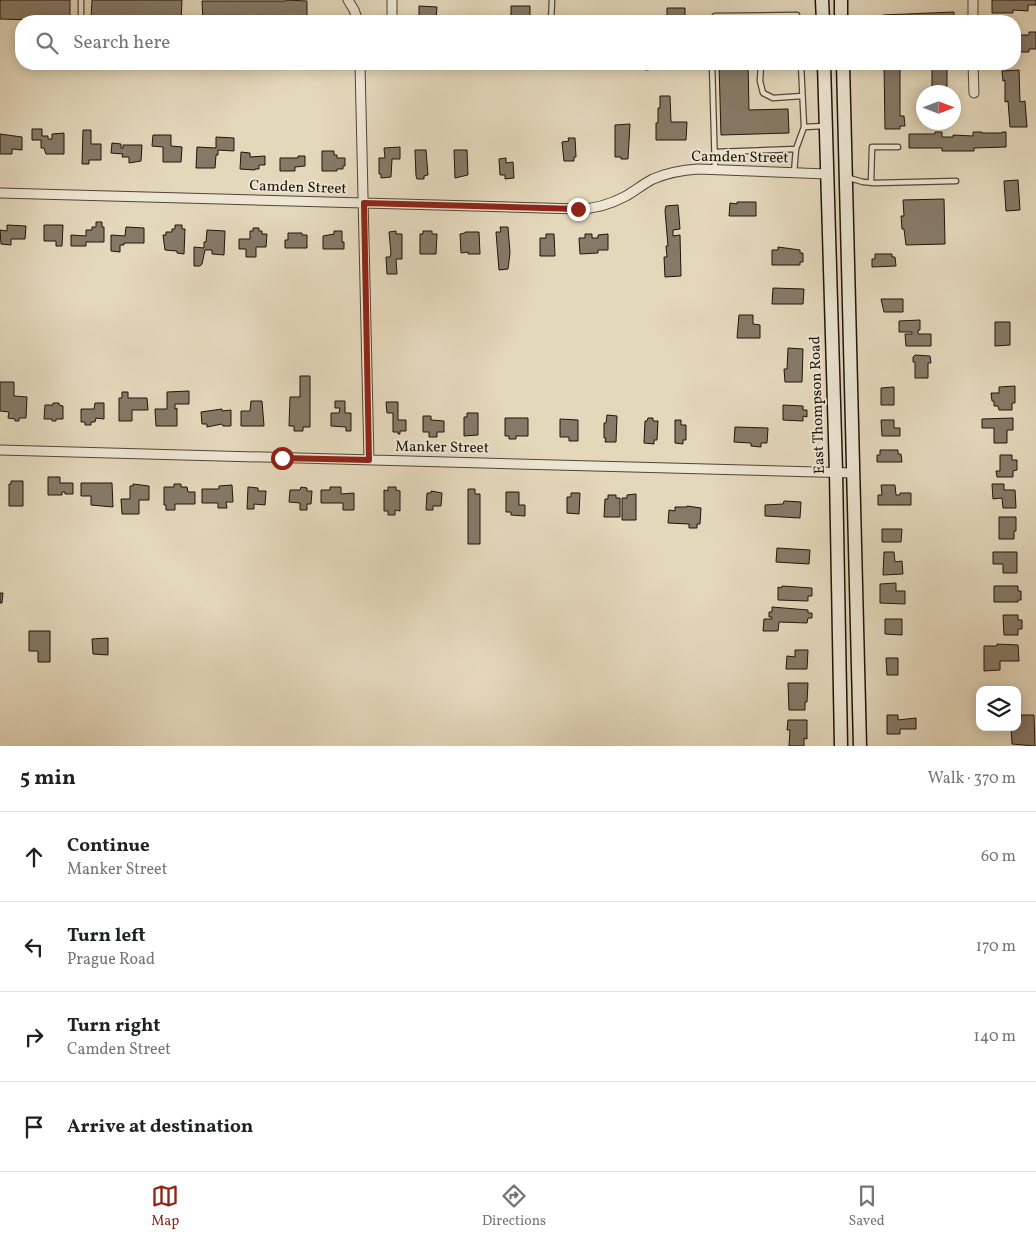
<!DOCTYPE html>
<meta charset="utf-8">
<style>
:root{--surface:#fff;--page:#f2f2f2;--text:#202124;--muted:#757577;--line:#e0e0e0;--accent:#8f2418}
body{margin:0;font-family:Vollkorn,serif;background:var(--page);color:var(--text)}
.controls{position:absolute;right:15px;bottom:15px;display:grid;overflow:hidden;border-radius:10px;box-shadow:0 2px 12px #0003}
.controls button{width:45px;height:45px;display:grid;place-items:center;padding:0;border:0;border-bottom:1px solid var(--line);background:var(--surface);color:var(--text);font:25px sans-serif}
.compass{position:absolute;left:916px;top:85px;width:45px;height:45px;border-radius:50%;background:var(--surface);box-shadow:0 2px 12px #0003;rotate:90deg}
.stop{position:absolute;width:15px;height:15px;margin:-11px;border:4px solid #8f2418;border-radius:50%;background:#fff}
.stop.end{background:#8f2418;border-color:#fff;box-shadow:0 1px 5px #0008}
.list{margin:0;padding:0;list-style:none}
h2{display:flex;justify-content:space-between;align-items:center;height:65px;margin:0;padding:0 20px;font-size:21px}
h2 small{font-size:16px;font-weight:400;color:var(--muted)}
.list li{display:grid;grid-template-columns:32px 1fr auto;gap:15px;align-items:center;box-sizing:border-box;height:90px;padding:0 20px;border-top:1px solid var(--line)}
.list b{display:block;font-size:19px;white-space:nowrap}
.list p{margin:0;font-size:16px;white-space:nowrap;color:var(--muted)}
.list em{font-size:16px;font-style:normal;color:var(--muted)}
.icon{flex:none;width:28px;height:28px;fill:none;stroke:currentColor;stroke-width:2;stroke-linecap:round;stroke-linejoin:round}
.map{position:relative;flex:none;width:1036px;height:746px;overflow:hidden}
.search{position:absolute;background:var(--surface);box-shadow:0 2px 12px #0003;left:15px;right:15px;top:15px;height:55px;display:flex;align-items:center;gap:12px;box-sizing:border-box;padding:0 18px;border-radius:20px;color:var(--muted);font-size:19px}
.sheet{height:425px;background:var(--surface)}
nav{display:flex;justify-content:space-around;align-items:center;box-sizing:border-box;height:70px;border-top:1px solid var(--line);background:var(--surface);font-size:14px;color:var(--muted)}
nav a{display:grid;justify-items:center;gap:2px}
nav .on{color:var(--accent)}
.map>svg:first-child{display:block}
.building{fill:#857a67;stroke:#1e140c}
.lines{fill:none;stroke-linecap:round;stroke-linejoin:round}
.lane-casing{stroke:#504538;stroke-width:7}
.street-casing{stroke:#504538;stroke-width:11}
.secondary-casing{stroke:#1e140c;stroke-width:15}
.lane{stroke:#ede6d3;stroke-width:4.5}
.street{stroke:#ede6d3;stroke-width:9}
.secondary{stroke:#ede6d3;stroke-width:12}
.route{stroke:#8f2418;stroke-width:6}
.labels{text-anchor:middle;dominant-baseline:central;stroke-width:4;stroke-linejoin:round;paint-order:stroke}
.street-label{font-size:15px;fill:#1e140c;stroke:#ede6d3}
</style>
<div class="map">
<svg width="1036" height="746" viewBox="0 0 1036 746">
<rect width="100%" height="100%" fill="#e4d8bb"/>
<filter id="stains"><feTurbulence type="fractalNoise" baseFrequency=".004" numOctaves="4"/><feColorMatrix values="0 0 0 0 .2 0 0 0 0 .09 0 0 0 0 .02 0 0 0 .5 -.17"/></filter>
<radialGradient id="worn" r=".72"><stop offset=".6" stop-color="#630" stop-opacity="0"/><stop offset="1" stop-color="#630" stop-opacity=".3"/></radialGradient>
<path class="building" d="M0,0H70V21L0,19Z
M92,0H182L181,21L91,19Z
M286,0L307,1V21H203L202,1H286Z
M992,0H1036V5H1028V11L1013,10V13H992Z
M419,6L437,7L436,19H439V21H419Z
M511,6H530V21H508V20H511Z
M667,8H685V21H665H667Z
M954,12V21H883V15Z
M785,19L786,21H717Z
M1029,32H1036V49H1029V52H1015V35H1029Z
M435,64H484V66H466V68H460V66H458V68H452V65Z
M571,64H668V68L645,70V67L637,69V67H602V69H597V67H594V69H588V67H571Z
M719,64H748L749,110L788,109L789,133L721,135Z
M884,64H900V116H904L905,126H900V129H885Z
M935,64H951V68H947V89H943V92H927V89H932V68H935Z
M1019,70L1020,102L1025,101L1027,127H1010L1008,101L1005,102V80L1003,81L1002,71Z
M660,96H670L671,122H687L686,140H656V123H658V108H660Z
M630,124L628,159H621V157H615V125Z
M32,129H42V136H48V139H52V134L64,133V154H46L44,148H41V140H32Z
M83,130H91V144H101V160H89V164H82Z
M935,132H942V137H953V135L973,136V132H982V133H1002V132H1006V147L974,148V151H942V148H909V134H935Z
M0,134L22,137V150L12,149V154H0Z
M153,135H171V146L182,147L181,162H163V147L152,146Z
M216,137L234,138V151L218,150V155H216L215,168H196L197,147L216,148Z
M568,138H575L576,157H574V161H564L562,142L569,141Z
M112,143L121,144V148H123V145H142L141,161L129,163V157H122L123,154L111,153Z
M400,147V159H392L391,177L381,178V174H379V158H385L384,148Z
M415,150H426L428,175L424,176V179H417L416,176Z
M454,150H467L468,175L455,178Z
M322,151H334V155H337V158H345V166H343V169H337V171H322Z
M241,152L250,153V157L265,156V165H259V169H255V170L240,169Z
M298,156H305V166L295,167V171H280V158H298Z
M506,158V163L513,162L514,178L505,179V175H500L499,159Z
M1018,180L1020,210L1006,211L1004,181Z
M944,199L945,244L906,245L904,229H902L901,216H904L903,200Z
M737,202H756V216H729L730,203L737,204Z
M678,205L680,229L673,230V236L680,235L681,276L665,277L664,257H667L666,246H668L665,210L666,206Z
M96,222H102V227H104V242H86V246H71V235L86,236V230H92V227H96Z
M7,225L26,226L25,239H11V245L1,244L0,230L7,231Z
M44,225H63L62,246H56V241H44Z
M175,225H182V229H185L184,254L177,253V251L165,250L163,235H166V232H172V229H175Z
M126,227L144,228V243H124V245H120V252L111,251V235L125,236Z
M500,227H508L510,253L508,269L499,270L496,232H501Z
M253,228H259V231H262V234H267L266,247H256V257H246V249H239V239H250V231H253Z
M207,230L225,231L224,255L212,254V250H205L202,264L200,266H194V247L204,248V242H206Z
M334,231H342V242H344V249H323V236L334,234Z
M396,231V234H402V259H396L397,274H387L386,257H390L391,254L389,232Z
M423,231H432V234H437L436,254H420V234H423Z
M465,232H479L480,254H468V252L461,253L460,234L465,233Z
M288,233H302V235H307V248H285V240H288Z
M546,234H554L555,256H540V238H546Z
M585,234H592V238H598V235L608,234V250H598V253L580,254L579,238H585Z
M778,247L800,250V253H803V262H800V265H772V250H778Z
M875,254H892V257H895L896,266L872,267V259H875Z
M773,288L804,289L803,304H772Z
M881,299H903V312H884Z
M739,315H753V324L760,325V338H737Z
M920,320V330H918V334H931V346H906L905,334H912V332H899V321Z
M995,322H1010V345L995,346Z
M788,348L803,349L802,382H785L784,369H787Z
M915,355L930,356L931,363H928V378H915V362H913V357Z
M300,376H310V427H303V431H294V426H289L290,397H300Z
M0,382H14V396L27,397L26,418H19V421H15V419L8,418L9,412L0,411Z
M1015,386V403H1012V410H999L998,406H994V401H992L991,393H999V387Z
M894,387V405H881V388Z
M189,391V404H175V409L177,408V426H156L155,409H167V392Z
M122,392H128V398H147L148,410H132V421H119V398H122Z
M251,401H262L264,426H241V411H250Z
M335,401H345V413H351V431H346V427L331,426V413H339L340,408H335Z
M386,402H398V420H406V431H400V434H398V432H393V413H387Z
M53,403H59V405L63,406V419H56V421H52V419H44L45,405H53Z
M95,403H104V419L96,418L95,422H91V425H85V422H81V409H94Z
M783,405L803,406V410H807V417L803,416V421L783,420Z
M222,409V411L231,410V426H223L222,424L207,427V424H202L201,412Z
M467,413H478V435L464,436V417H467Z
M607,415L617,416L616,442H605L606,438H604V423H606Z
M423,416H431V420L444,421V432H437V437H429V432H423Z
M505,418H528V436H516V439H509V436H505Z
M648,418H653V421H658L657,440H654V444L644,443L645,421H647Z
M1013,418V430H1007V443H994V428H982V419Z
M560,419L578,420V441H569V437H560Z
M675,420H681V425H686V440H683V444L675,443Z
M881,420H894V428H900V436H882Z
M735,427L768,428L767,443H761V447L751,446V443L734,442Z
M880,450H898V454H901L902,462H877V455H880Z
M1000,455H1012V460H1017V470L1013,471V477H997L996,471H1000Z
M48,477H60V483H73V494H65V492H62V495H48Z
M11,481H23V506H9V484H11Z
M81,483H112L113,507L91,505V496H81Z
M133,484L149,486V500H139V514H122L121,499H130V486H133Z
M174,484H181V487H187L188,492H195V504H175V510H166V505H164V487H174Z
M992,484H1004V490H1015L1016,508H1003L1002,498L993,499Z
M232,485L233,502H226L227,508H218V503H202V489H219V486Z
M881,485H895L896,495H900V493H911V505H878V495H882Z
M248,487L258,488V491H266L265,505L254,504V509H247Z
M301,487L307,488V491H312L311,504H307V510H300V503L289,502L290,490H300Z
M330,487H341V494L354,493V510H343V503H321V490H330Z
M388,487H396V490L400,491V511L395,510V515H388V511H384V490L388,491Z
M468,489H475V494H480V544H468Z
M431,491L442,493L441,506H433V510H426L427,493H431Z
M506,492H519V505H525V516L511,515V512H506Z
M571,493H580L579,514L567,513V497H571Z
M636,494V520H622V498H627V495Z
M608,495H616V498H620V517H604L605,499H608Z
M784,501L801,502L800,518L765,516V505L783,504Z
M687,506L701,508L700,524H697V528H689V524L668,523L669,510L675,511V507H687Z
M999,517H1016V531H1014V539H999Z
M882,529H902L901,542H882Z
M777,548L810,550L809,564L776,562Z
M884,552H894L895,562L902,561L903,574L883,575Z
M993,552H1017V573H1003V564H993Z
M896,583V591H905V604L880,603V584Z
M782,586L812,588V596H808V601L778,600V587L781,588Z
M994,586H1018V591H1021V600H1018V602H994Z
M0,593H3L2,603H0Z
M772,607L808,610V613H812V618H808L807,623L779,622L778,631H763L764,619H772V617H769V612H772Z
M1003,615H1018V620H1022V629H1018V635H1004Z
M885,619H902V635L885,634Z
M29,631H50V662H38V651H29Z
M108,638V655L93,654L92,639Z
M997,644L1018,645L1019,661H1000V670L984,671V646H997Z
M795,650H808L807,669H786L787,656L795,657Z
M886,658H898V675H887Z
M788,683H808L807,702H805V710H789Z
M887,715H898V720L916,718V729H900V734H887Z
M1021,715H1034L1035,746L1012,744L1011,727H1017V719H1021Z
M788,720H807V739L804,738V746H789L790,730H787Z"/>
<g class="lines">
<g class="lane-casing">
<path id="lane" d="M81,21V0
M551,21L552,0
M711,21L715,16L797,15L798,21
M712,64L715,170
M761,64L760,81L763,93L773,98L802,96
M801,64L804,127L824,126
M715,152L796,149
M794,173L796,149L804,127
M849,178L863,182L875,183L956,181
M871,183L872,147H898"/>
</g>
<g class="street-casing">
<path id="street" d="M348,0L354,10L358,21
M973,0V21
M392,21V0
M360,64L369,460
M973,64L974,93
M0,193L578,209C595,209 611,204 626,196C635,191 643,184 653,179C667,173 682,170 698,169L827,174
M0,450L854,473"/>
</g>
<g class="secondary-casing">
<path id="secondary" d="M822,0L823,21
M841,0V21
M824,64L836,472L841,746
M843,64L860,746"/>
</g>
<use href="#lane" class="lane"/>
<use href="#street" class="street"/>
<use href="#secondary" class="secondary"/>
</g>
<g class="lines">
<path class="route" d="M282,458L369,460L364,203L578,209"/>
</g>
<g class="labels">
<g class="street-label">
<text transform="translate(740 158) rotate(1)">Camden Street</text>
<text transform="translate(298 188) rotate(2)">Camden Street</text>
<text transform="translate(818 405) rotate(-92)">East Thompson Road</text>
<text transform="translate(442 448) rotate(1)">Manker Street</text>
</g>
</g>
<rect width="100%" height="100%" filter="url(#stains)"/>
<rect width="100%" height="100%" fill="url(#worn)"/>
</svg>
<div class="controls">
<button><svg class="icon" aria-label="layers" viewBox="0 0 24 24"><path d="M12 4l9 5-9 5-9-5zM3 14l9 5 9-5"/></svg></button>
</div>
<svg class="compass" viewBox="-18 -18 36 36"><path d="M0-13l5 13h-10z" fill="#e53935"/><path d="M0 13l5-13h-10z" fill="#757577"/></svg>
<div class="stop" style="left:282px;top:458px"></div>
<div class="stop end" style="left:578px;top:209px"></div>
<div class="search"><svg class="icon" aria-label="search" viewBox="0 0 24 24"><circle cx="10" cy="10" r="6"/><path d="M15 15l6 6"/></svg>Search here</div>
</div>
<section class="sheet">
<h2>5 min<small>Walk · 370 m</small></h2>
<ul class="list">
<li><svg class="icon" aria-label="ahead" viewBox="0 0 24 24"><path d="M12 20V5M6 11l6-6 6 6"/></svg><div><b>Continue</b><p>Manker Street</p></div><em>60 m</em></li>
<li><svg class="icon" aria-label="left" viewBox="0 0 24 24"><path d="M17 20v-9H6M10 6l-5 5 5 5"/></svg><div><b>Turn left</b><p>Prague Road</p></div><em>170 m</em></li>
<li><svg class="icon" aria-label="right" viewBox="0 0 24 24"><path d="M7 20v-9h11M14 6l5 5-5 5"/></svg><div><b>Turn right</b><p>Camden Street</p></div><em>140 m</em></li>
<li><svg class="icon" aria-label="arrive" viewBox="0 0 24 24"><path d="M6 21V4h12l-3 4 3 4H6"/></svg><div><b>Arrive at destination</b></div></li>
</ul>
</section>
<nav>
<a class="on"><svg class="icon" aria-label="map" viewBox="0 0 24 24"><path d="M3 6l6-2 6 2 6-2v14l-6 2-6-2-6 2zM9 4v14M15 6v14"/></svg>Map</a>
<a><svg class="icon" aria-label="directions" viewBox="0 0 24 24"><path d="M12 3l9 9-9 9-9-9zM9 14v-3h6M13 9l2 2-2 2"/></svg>Directions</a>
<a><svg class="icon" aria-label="saved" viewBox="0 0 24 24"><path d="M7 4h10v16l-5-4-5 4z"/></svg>Saved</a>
</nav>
